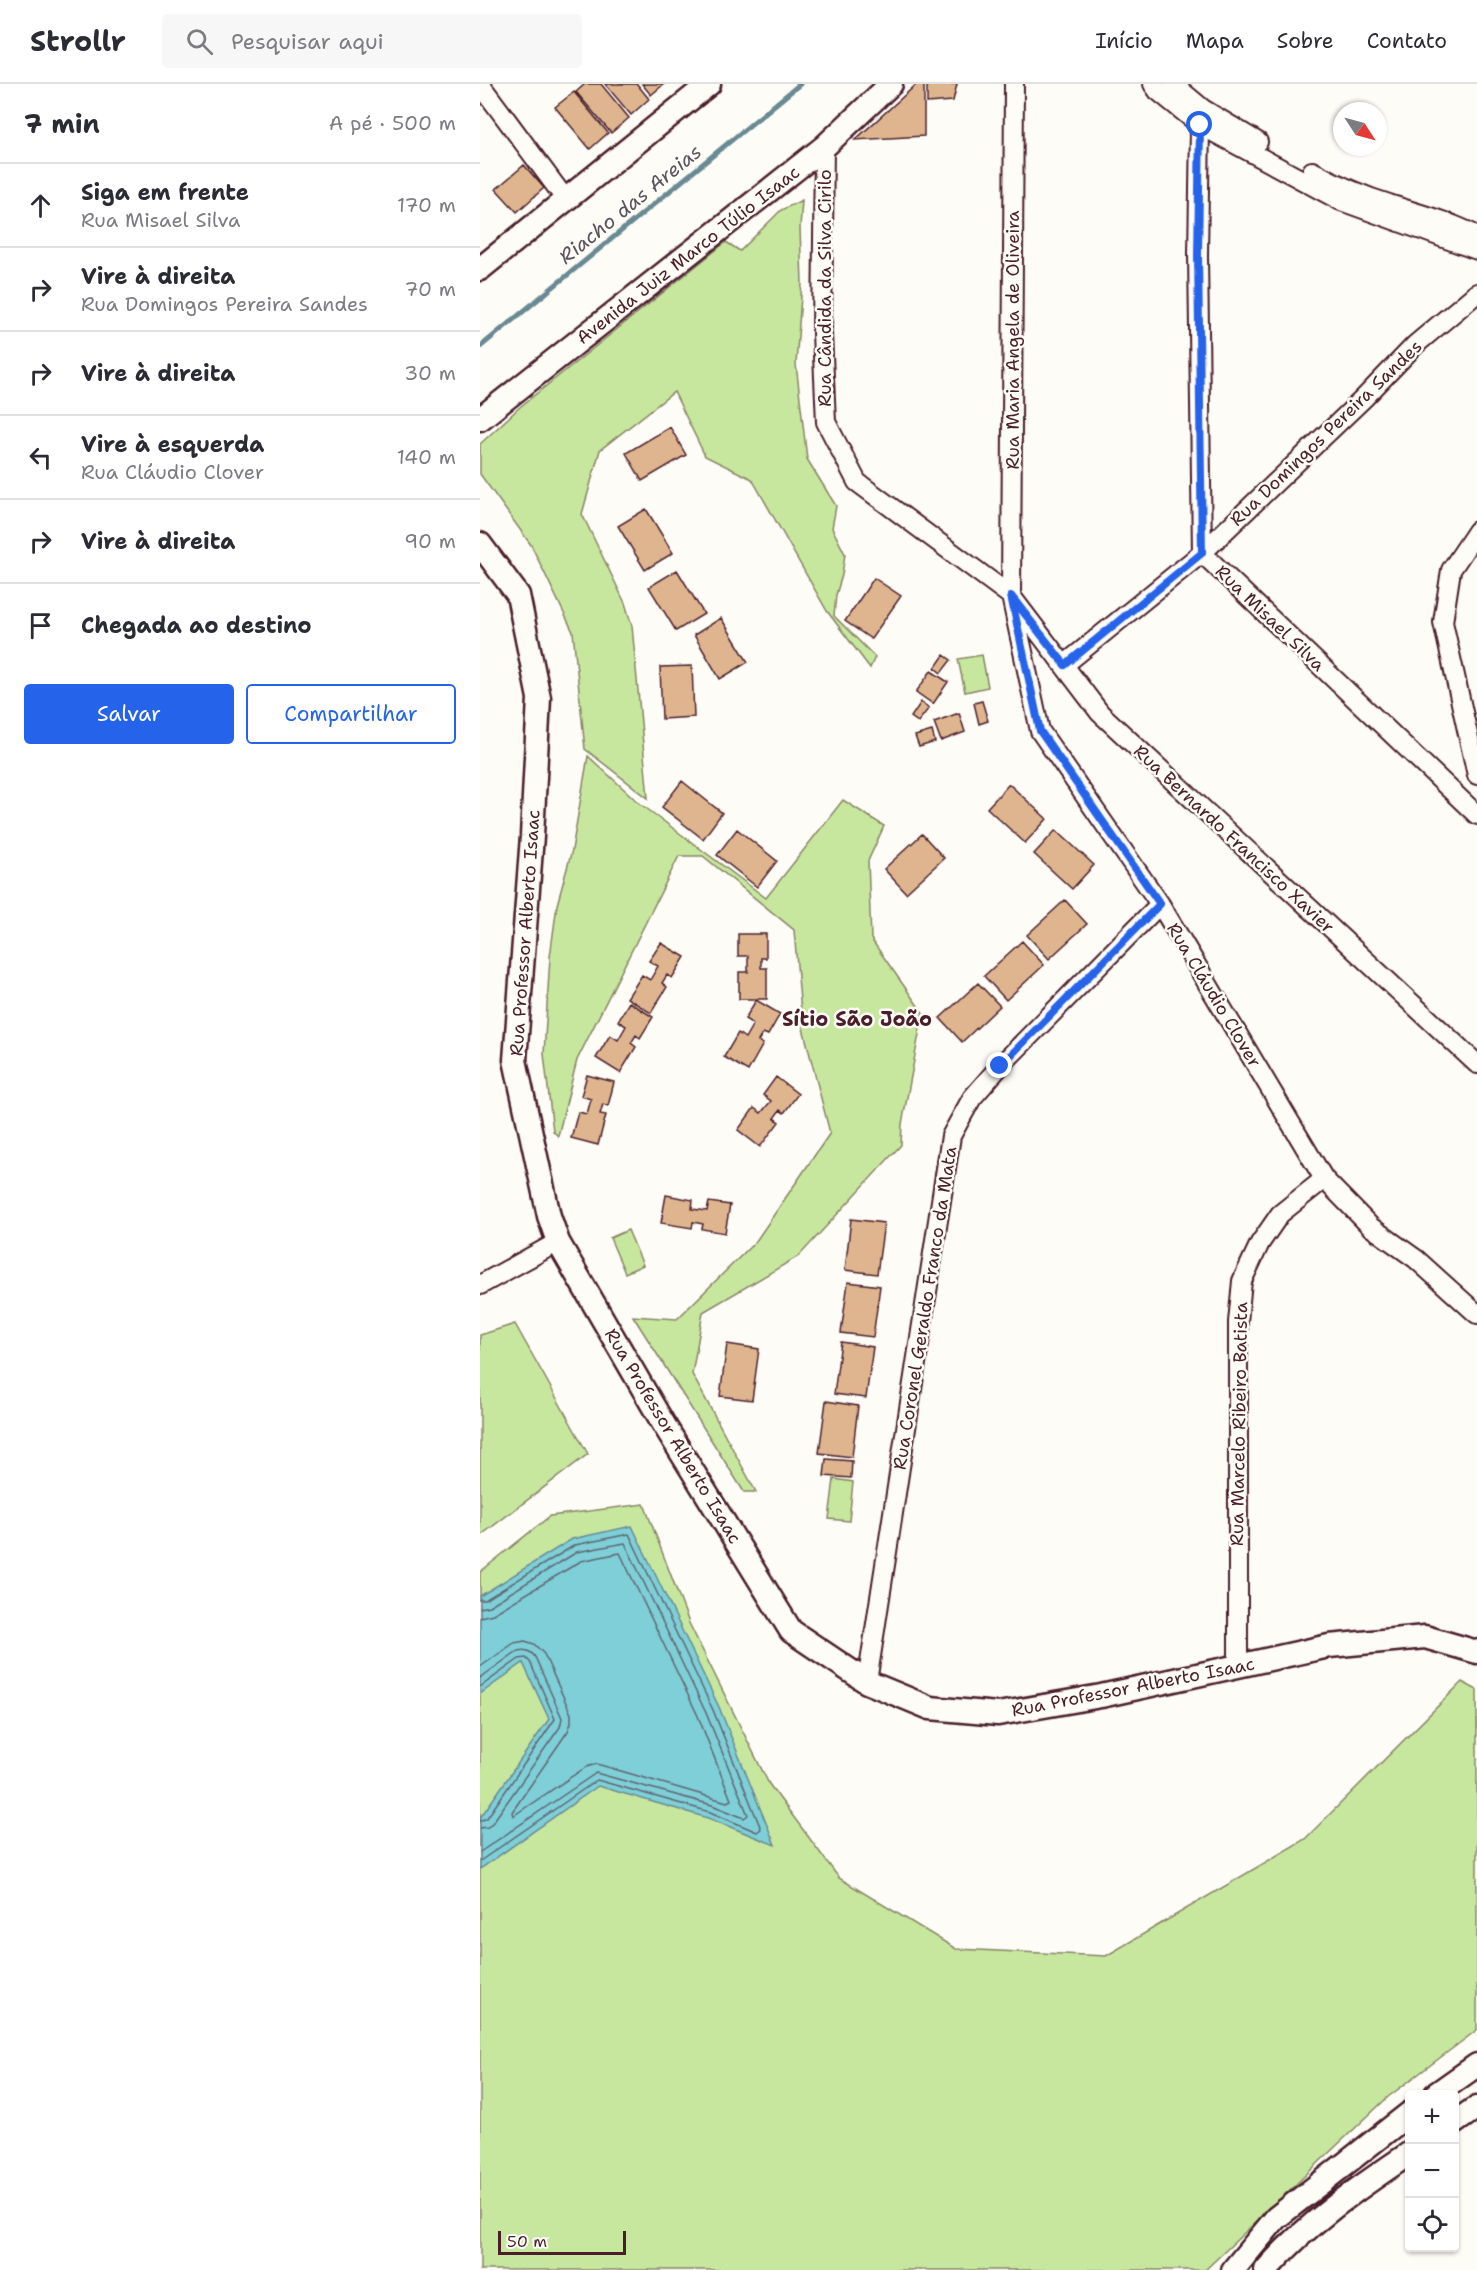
<!DOCTYPE html>
<html lang="pt">
<meta charset="utf-8">
<style>
:root{--surface:#fff;--page:#f7f7f7;--text:#2b2b33;--muted:#7c7c81;--line:#e1e1e2;--accent:#2563eb}
body{margin:0;font-family:"Shantell Sans",sans-serif;background:var(--page);color:var(--text)}
.controls{position:absolute;right:18px;bottom:18px;display:grid;overflow:hidden;border-radius:6px;box-shadow:0 2px 4px #0004}
.controls button{width:54px;height:54px;display:grid;place-items:center;padding:0;border:0;border-bottom:2px solid var(--line);background:var(--surface);color:var(--text);font:30px sans-serif}
.compass{position:absolute;left:853px;top:18px;width:54px;height:54px;border-radius:50%;background:var(--surface);box-shadow:0 2px 4px #0004;rotate:126deg}
.scale{position:absolute;left:18px;bottom:15px;width:128px;box-sizing:border-box;padding-left:6px;border:3px solid #4a1f2b;border-top:0;font-size:16px;line-height:21px;white-space:nowrap;color:#4a1f2b;-webkit-text-stroke:4px #fdfcf7;paint-order:stroke}
.stop{position:absolute;width:18px;height:18px;margin:-14px;border:4px solid #2563eb;border-radius:50%;background:#fff}
.stop.end{background:#2563eb;border-color:#fff;box-shadow:0 2px 6px #0008}
.list{margin:0;padding:0;list-style:none}
h2{display:flex;justify-content:space-between;align-items:center;height:78px;margin:0;padding:0 24px;font-size:26px}
h2 small{font-size:20px;font-weight:400;color:var(--muted)}
.list li{display:grid;grid-template-columns:39px 1fr auto;gap:18px;align-items:center;box-sizing:border-box;height:84px;padding:0 24px;border-top:2px solid var(--line)}
.list b{display:block;font-size:22px;white-space:nowrap}
.list p{margin:0;font-size:20px;white-space:nowrap;color:var(--muted)}
.list em{font-size:20px;font-style:normal;color:var(--muted)}
.actions{display:flex;gap:12px;padding:18px 24px}
.actions a{flex:1;padding:14px 0;border:2px solid var(--accent);border-radius:6px;text-align:center;font-size:21px;color:var(--accent)}
.actions .main{background:var(--accent);color:#fff}
.icon{flex:none;width:33px;height:33px;fill:none;stroke:currentColor;stroke-width:2;stroke-linecap:round;stroke-linejoin:round}
.map{position:relative;flex:none;width:997px;height:2186px;overflow:hidden}
header{display:flex;align-items:center;gap:36px;box-sizing:border-box;height:84px;padding:0 30px;background:var(--surface);border-bottom:2px solid var(--line)}
header strong{font-size:28px}
nav{display:flex;gap:33px;margin-inline-start:auto;font-size:21px}
.search{width:420px;height:54px;background:var(--page);display:flex;align-items:center;gap:15px;box-sizing:border-box;padding:0 21px;border-radius:6px;color:var(--muted);font-size:22px}
main{display:flex}
aside{flex:1;background:var(--surface)}
.map>svg:first-child{display:block}
.green{fill:#c7e79f;stroke:#888365;stroke-width:1.5}
.water{fill:#7ecfd8;stroke:#698993;stroke-width:1.5}
.lines{fill:none;stroke-linecap:round;stroke-linejoin:round}
.shore{stroke:#5f6570;stroke-width:1.5}
.stream{stroke:#698993;stroke-width:5}
.building{fill:#deb58f;stroke:#4a1f2b;stroke-width:1.5}
.minor-casing{stroke:#4a1f2b;stroke-width:22}
.major-casing{stroke:#4a1f2b;stroke-width:27}
.minor{stroke:#fdfcf7;stroke-width:18}
.major{stroke:#fdfcf7;stroke-width:22}
.route{stroke:#2563eb;stroke-width:8}
.labels{text-anchor:middle;dominant-baseline:central;stroke-width:5;stroke-linejoin:round;paint-order:stroke}
.street-label{font-size:18px;fill:#4a1f2b;stroke:#fdfcf7}
.water-label{font-size:20px;font-style:italic;fill:#5a545f;stroke:#fdfcf7}
.neighbourhood-label{font-size:20px;font-weight:bold;fill:#4a1f2b;stroke:#fdfcf7}
</style>
<header>
<strong>Strollr</strong>
<div class="search"><svg class="icon" aria-label="search" viewBox="0 0 24 24"><circle cx="10" cy="10" r="6"/><path d="M15 15l6 6"/></svg>Pesquisar aqui</div>
<nav><a>Início</a><a>Mapa</a><a>Sobre</a><a>Contato</a></nav>
</header>
<main>
<aside>
<h2>7 min<small>A pé · 500 m</small></h2>
<ul class="list">
<li><svg class="icon" aria-label="ahead" viewBox="0 0 24 24"><path d="M12 20V5M6 11l6-6 6 6"/></svg><div><b>Siga em frente</b><p>Rua Misael Silva</p></div><em>170 m</em></li>
<li><svg class="icon" aria-label="right" viewBox="0 0 24 24"><path d="M7 20v-9h11M14 6l5 5-5 5"/></svg><div><b>Vire à direita</b><p>Rua Domingos Pereira Sandes</p></div><em>70 m</em></li>
<li><svg class="icon" aria-label="right" viewBox="0 0 24 24"><path d="M7 20v-9h11M14 6l5 5-5 5"/></svg><div><b>Vire à direita</b></div><em>30 m</em></li>
<li><svg class="icon" aria-label="left" viewBox="0 0 24 24"><path d="M17 20v-9H6M10 6l-5 5 5 5"/></svg><div><b>Vire à esquerda</b><p>Rua Cláudio Clover</p></div><em>140 m</em></li>
<li><svg class="icon" aria-label="right" viewBox="0 0 24 24"><path d="M7 20v-9h11M14 6l5 5-5 5"/></svg><div><b>Vire à direita</b></div><em>90 m</em></li>
<li><svg class="icon" aria-label="arrive" viewBox="0 0 24 24"><path d="M6 21V4h12l-3 4 3 4H6"/></svg><div><b>Chegada ao destino</b></div></li>
</ul>
<div class="actions"><a class="main">Salvar</a><a>Compartilhar</a></div>
</aside>
<div class="map">
<svg width="997" height="2186" viewBox="0 0 997 2186">
<rect width="100%" height="100%" fill="#fdfcf7"/>
<filter id="ink" filterUnits="userSpaceOnUse"><feTurbulence type="fractalNoise" baseFrequency=".0167" numOctaves="2"/><feDisplacementMap in="SourceGraphic" scale="12" xChannelSelector="R" yChannelSelector="G"/><feConvolveMatrix kernelMatrix="1 2 1 2 8 2 1 2 1" color-interpolation-filters="sRGB"/></filter>
<g filter="url(#ink)">
<path class="green" d="M322,116L320,144L322,199L316,280L327,375L356,422L352,444L365,470L362,491L356,511L354,532L395,573L390,584L347,527L272,395L225,372L194,308L120,366L102,430L145,519L152,542L168,714L105,665L93,548L51,461L0,390V360L41,322L246,158L260,167L301,126Z
M502,571L508,603L485,608L478,575Z
M108,672L158,718L286,814L363,716L404,742L388,777L391,855L443,929L422,1040L421,1061L319,1172L223,1228L212,1290L276,1408H264L153,1232L197,1235L276,1157L350,1049L322,940L314,846L223,772H199L97,976L78,1052L73,1047L64,970L70,873L77,821L92,766Z
M148,1146L163,1181L145,1189L130,1154Z
M35,1240L108,1370L0,1452V1251Z
M354,1395L373,1398L369,1437L349,1435Z
M164,1420L209,1539L289,1700L359,1794L476,1865L626,1872L825,1755L982,1598L997,1606V1946L908,2013L725,2186H0V1488L70,1432Z"/>
<path class="water" d="M152,1442L239,1623L295,1761L228,1734L118,1702L0,1785V1734L69,1635L43,1579L0,1610V1512L92,1455Z"/>
<g class="lines">
<path class="shore" d="M0,1516H5L95,1461L149,1450L233,1626L281,1745L277,1748L230,1728L117,1696L0,1777
M0,1524L9,1522L97,1468L145,1459L226,1629L268,1731L264,1734L232,1721L116,1689L0,1768
M0,1533L13,1530L101,1477L140,1469L218,1632L251,1716L247,1718L117,1680L106,1683L33,1732L32,1728L88,1647L91,1639V1630L64,1570L54,1560L45,1557L34,1559L0,1583
M0,1594L36,1568C44,1564 52,1567 56,1575L82,1634L80,1643L13,1738L8,1743L0,1744
M0,1603L39,1575L46,1574L50,1578L75,1635L7,1734L0,1737"/>
<path class="stream" d="M0,263L320,0"/>
</g>
<path class="building" d="M105,0H121L149,34L131,49L96,8Z
M125,0H157L169,15L151,31Z
M162,0H184L171,11Z
M437,0H444V52L375,56Z
M447,0H477L473,17L447,19Z
M94,8L128,49L110,65L75,23Z
M44,81L64,104L37,128L16,105Z
M190,343L206,371L162,397L146,369Z
M166,425L193,469L165,486L138,442Z
M197,486L224,530L196,547L169,503Z
M394,494L421,512L391,555L365,537Z
M241,534L268,578L240,595L214,551Z
M464,571L471,576L461,589L455,584Z
M212,582L214,633L182,635L180,583Z
M451,587L468,598L453,620L436,608Z
M502,617L508,637L499,640L494,619Z
M441,618L449,624L438,638L431,633Z
M479,629L485,648L461,657L454,638Z
M452,647L455,658L439,663L435,652Z
M202,697L242,729L223,755L182,723Z
M529,700L567,735L545,759L507,724Z
M257,745L297,777L277,803L237,771Z
M576,746L614,781L592,805L554,770Z
M442,750L464,774L426,809L404,785Z
M585,816L607,840L569,875L547,851Z
M258,850H286V874H281V884H287V915H259V888H268V872H258Z
M542,857L564,881L526,916L504,892Z
M181,859L205,873L192,894L187,891L182,899L187,903L171,929L147,914L162,891L170,896L178,882L169,877Z
M498,899L520,922L482,958L460,934Z
M276,916L300,930L288,951L283,949L278,957L283,960L268,987L244,973L258,949L265,954L273,940L265,935Z
M149,918L173,933L160,954L156,951L151,959L156,963L140,989L116,974L130,951L138,956L146,942L138,937Z
M107,991L134,998L128,1022L123,1020L120,1030L126,1031L118,1061L91,1054L98,1028L107,1030L111,1015L101,1012Z
M296,993L318,1010L304,1029L300,1026L294,1034L299,1038L280,1063L258,1046L274,1024L281,1029L291,1017L283,1011Z
M186,1111L213,1116L212,1125L227,1127L229,1118L250,1121L245,1149L222,1145L223,1140L213,1138L212,1144L181,1139Z
M371,1135L404,1139L397,1190L365,1186Z
M368,1198L400,1202L393,1253L361,1249Z
M361,1258L393,1263L386,1314L354,1310Z
M247,1260L279,1265L272,1316L240,1312Z
M346,1317L378,1322L372,1373L339,1369Z
M346,1375L372,1377L371,1394L344,1392Z"/>
<g class="lines">
<g class="minor-casing">
<path id="minor" d="M0,0L86,116
M534,0L531,512L560,647L680,820L844,1095L891,1143L936,1175L997,1230
M673,0L678,7L720,41L861,117L997,166
M693,0L723,25L778,58
M723,25L720,41L718,171L722,469L997,731
M344,63L342,249L346,338L377,398L531,512L620,629L997,980
M832,87C856,100 882,112 909,120C939,130 969,137 997,152
M997,447L971,486L963,538L997,691
M584,581L722,469L884,314L935,261L997,209
M0,1201L78,1158
M758,1582V1238L762,1197L780,1159L800,1130L844,1095
M387,1598L471,1052L492,1014L520,982L680,820"/>
</g>
<g class="major-casing">
<path id="major" d="M0,185L229,0
M0,335L344,63L411,0
M0,460L38,511L59,614L52,752L35,976L69,1132L78,1158L183,1339L311,1547L387,1598L450,1624L518,1630L621,1612L849,1562L945,1553L997,1568
M956,2010L997,1981
M974,2039L997,2023
M753,2186L796,2134L930,2029
M786,2186C827,2139 878,2104 930,2069"/>
</g>
<use href="#minor" class="minor"/>
<use href="#major" class="major"/>
</g>
</g>
<g class="lines" filter="url(#ink)">
<path class="route" d="M520,982L680,820L560,647L531,512L585,581L722,469L718,171L720,41"/>
</g>
<g class="labels">
<g class="street-label">
<text transform="translate(208 171) rotate(-38)">Avenida Juiz Marco Túlio Isaac</text>
<text transform="translate(345 204) rotate(-90)">Rua Cândida da Silva Cirilo</text>
<text transform="translate(533 256) rotate(-90)">Rua Maria Angela de Oliveira</text>
<text transform="translate(846 349) rotate(-44)">Rua Domingos Pereira Sandes</text>
<text transform="translate(790 534) rotate(44)">Rua Misael Silva</text>
<text transform="translate(754 755) rotate(43)">Rua Bernardo Francisco Xavier</text>
<text transform="translate(45 849) rotate(-86)">Rua Professor Alberto Isaac</text>
<text transform="translate(734 911) rotate(59)">Rua Cláudio Clover</text>
<text transform="translate(445 1224) rotate(-81)">Rua Coronel Geraldo Franco da Mata</text>
<text transform="translate(759 1340) rotate(-89)">Rua Marcelo Ribeiro Batista</text>
<text transform="translate(193 1352) rotate(59)">Rua Professor Alberto Isaac</text>
<text transform="translate(653 1603) rotate(-11)">Rua Professor Alberto Isaac</text>
</g>
<g class="water-label">
<text transform="translate(150 120) rotate(-39)">Riacho das Areias</text>
</g>
<g class="neighbourhood-label">
<text x="377" y="935">Sítio São João</text>
</g>
</g>
</svg>
<div class="controls">
<button>+</button>
<button>−</button>
<button><svg class="icon" aria-label="locate" viewBox="0 0 24 24"><circle cx="12" cy="12" r="6"/><path d="M12 2v4M12 18v4M2 12h4M18 12h4"/></svg></button>
</div>
<svg class="compass" viewBox="-18 -18 36 36"><path d="M0-13l5 13h-10z" fill="#e53935"/><path d="M0 13l5-13h-10z" fill="#7c7c81"/></svg>
<div class="scale">50 m</div>
<div class="stop" style="left:720px;top:41px"></div>
<div class="stop end" style="left:520px;top:982px"></div>
</div>
</main>
